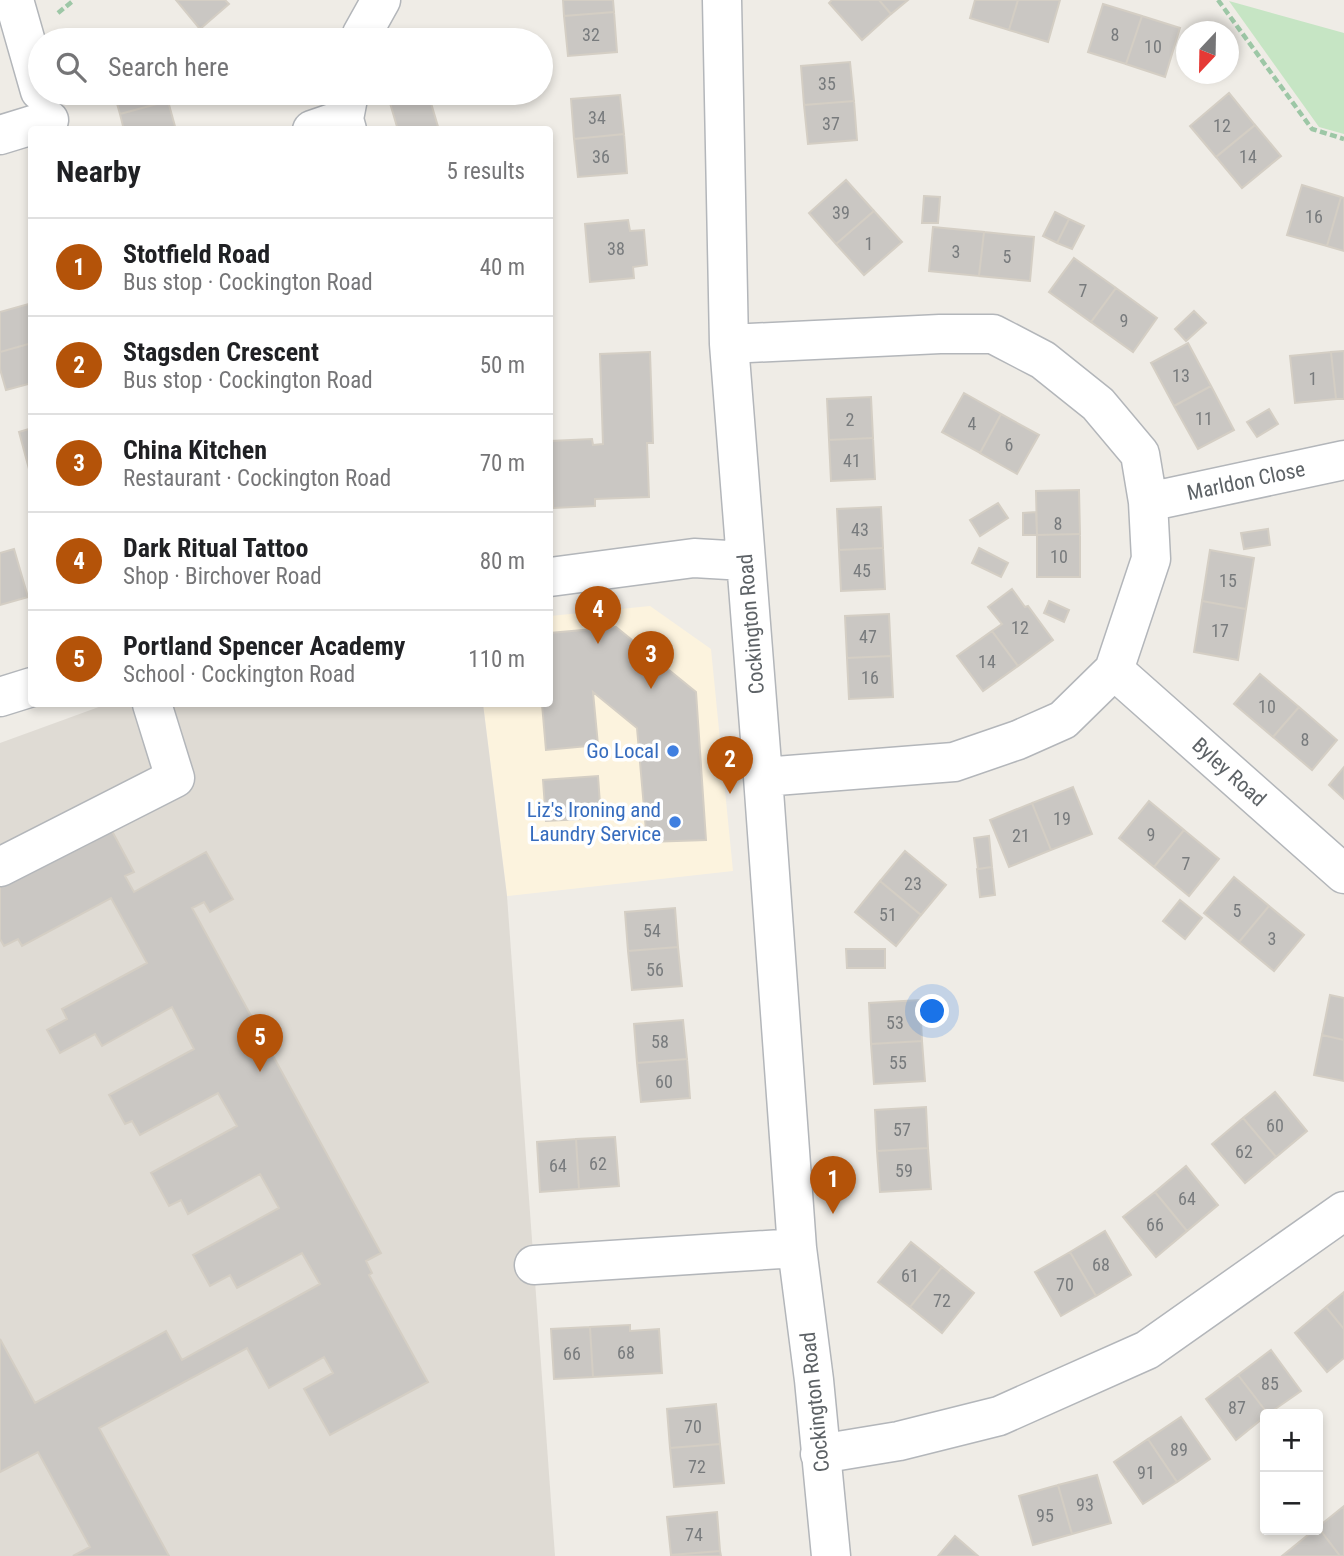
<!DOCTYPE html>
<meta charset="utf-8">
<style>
:root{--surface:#fff;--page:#f2f2f2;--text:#202124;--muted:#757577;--line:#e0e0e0;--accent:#b45309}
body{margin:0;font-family:"Roboto Condensed",sans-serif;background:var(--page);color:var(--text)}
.controls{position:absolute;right:21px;bottom:21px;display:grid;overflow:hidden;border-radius:7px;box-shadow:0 4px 10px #0003}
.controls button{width:63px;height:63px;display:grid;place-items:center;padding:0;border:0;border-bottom:2px solid var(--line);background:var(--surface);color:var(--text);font:35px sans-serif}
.compass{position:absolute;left:1176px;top:21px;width:63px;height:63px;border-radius:50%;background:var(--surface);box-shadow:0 4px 10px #0003;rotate:202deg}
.you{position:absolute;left:933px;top:1012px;width:24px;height:24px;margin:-18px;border:5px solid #fff;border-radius:50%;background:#1a73e8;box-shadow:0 0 0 10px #1a73e833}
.badge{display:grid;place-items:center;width:46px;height:46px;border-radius:50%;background:var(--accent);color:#fff;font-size:23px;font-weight:700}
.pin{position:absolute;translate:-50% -58px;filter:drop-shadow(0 2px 4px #0008)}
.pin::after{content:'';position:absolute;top:37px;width:24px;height:21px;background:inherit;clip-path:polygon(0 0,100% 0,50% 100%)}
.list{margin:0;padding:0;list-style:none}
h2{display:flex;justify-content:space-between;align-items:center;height:91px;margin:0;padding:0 28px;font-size:30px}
h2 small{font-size:23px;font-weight:400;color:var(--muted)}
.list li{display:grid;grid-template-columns:46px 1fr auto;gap:21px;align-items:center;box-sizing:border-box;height:98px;padding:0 28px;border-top:2px solid var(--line)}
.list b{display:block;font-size:26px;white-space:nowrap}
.list p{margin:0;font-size:23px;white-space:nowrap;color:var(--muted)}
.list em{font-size:23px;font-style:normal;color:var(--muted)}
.icon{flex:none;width:38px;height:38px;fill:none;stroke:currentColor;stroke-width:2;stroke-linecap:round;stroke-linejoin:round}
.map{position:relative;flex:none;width:1344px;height:1556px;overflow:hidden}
.search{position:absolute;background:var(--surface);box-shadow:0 4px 10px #0003;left:28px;top:28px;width:525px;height:77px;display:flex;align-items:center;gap:18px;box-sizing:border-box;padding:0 24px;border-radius:38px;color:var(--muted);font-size:26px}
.panel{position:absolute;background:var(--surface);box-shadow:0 4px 10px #0003;left:28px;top:126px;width:525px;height:581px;border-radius:7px}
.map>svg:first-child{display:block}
.commercial{fill:#fcf3de}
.education{fill:#dfdbd4}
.green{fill:#c6e5c4}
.building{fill:#cac7c3;stroke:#d4cec4;stroke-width:2}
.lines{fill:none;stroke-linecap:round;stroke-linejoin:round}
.minor-casing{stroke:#b3b6ba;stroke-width:41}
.path{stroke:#9dc7a6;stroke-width:4.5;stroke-dasharray:7 3.5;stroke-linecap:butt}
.minor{stroke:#fff;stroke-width:38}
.shop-dot{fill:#3f7fe0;stroke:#fff;stroke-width:2.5}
.labels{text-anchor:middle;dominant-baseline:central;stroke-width:7;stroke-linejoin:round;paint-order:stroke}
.number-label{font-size:18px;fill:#787b7d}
.street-label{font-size:21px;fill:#5d6266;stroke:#fff}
.shop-label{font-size:21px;fill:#366cbe;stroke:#fff;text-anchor:end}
</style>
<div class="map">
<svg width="1344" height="1556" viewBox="0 0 1344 1556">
<rect width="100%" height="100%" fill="#efece6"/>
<path class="commercial" d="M650,606L711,649L733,871L507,896L483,704H550V616Z"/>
<path class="education" d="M107,704H483L507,896L555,1556H0V743Z"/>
<path class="green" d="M1229,1L1344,33V134L1319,127Z"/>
<path class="building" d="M176,0H225L229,4L200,29Z
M563,0H613L614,12L564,16Z
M832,0H879L891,14L862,40L829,3Z
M879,0H908L891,14Z
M975,0H1018L1009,30L970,18Z
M1018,0H1060L1048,42L1009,30Z
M1103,4L1142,16L1126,64L1088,52Z
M614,12L617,52L568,56L564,16Z
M1142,16L1180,28L1165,77L1126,64Z
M850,62L854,101L804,105L801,66Z
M114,93H166L168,101L120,114Z
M387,93H428L439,130H398Z
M1229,93L1255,125L1216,157L1190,126Z
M620,95L624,134L574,139L571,99Z
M168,101L176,130H124L120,114Z
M854,101L857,140L808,144L804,105Z
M1255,125L1281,156L1242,188L1216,157Z
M624,134L627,173L578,177L574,139Z
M846,180L874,211L836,244L809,213Z
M1302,185L1341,197L1327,246L1287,235Z
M924,196L940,197L938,223H922Z
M1341,197L1344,198V251L1327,246Z
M874,211L902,242L864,275L836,244Z
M1055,212L1069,219L1057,243L1043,236Z
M1069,219L1084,226L1072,249L1057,243Z
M628,220L630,231L644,230L647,265L633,267L634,278L590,282L585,224Z
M933,227L984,232L979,276L929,271Z
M984,232L1034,237L1030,281L979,276Z
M1074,258L1116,288L1091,322L1049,292Z
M1116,288L1157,318L1133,352L1091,322Z
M32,303V343L0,352V312Z
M1194,311L1206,323L1186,341L1175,329Z
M32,343V383L6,390L0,369V352Z
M1188,343L1211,386L1174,406L1151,363Z
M1344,351V399H1336L1331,352Z
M650,352L653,443H647L649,497L595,499V506L553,508L550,441L592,439L593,445L603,444L600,354Z
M1331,352L1336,399L1295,403L1290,356Z
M1211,386L1234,430L1198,449L1174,406Z
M964,393L1001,414L980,453L942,432Z
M871,397L873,438L829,440L827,399Z
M1269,409L1278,424L1257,437L1247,422Z
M1001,414L1039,435L1017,474L980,453Z
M32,428V468L29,469L19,432Z
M873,438L875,479L831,481L829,440Z
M1079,490L1080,534L1037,535L1036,491Z
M998,503L1008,518L980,536L970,520Z
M881,507L883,548L839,550L837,509Z
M1036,512L1037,535H1023V513Z
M1268,529L1270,545L1244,549L1241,533Z
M1080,534V577H1037V535Z
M883,548L885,589L841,591L839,550Z
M979,548L1008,563L1001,577L972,563Z
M14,549L28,597L0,605V553Z
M1210,550L1254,558L1246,609L1202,601Z
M1012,589L1025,607L1028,606L1053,640L1018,666L992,631L1002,624L988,607Z
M1049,601L1069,610L1064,622L1044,613Z
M1202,601L1246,609L1238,660L1194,652Z
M889,614L891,656L847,658L845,616Z
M616,627L696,692L706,840L647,842L637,728L593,692L598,745L546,750L542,704H550V633Z
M992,631L1018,666L983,691L957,656Z
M891,656L893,697L849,699L847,658Z
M1260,674L1299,707L1273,737L1234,704Z
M1299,707L1337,740L1312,770L1273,737Z
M1344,767V799L1329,785Z
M598,776L601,818L546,821L543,780Z
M1073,787L1092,834L1051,850L1032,803Z
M1149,801L1184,830L1154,867L1119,838Z
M1032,803L1051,850L1009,867L990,820Z
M1184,830L1219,859L1189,896L1154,867Z
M112,831L134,872L125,876L134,892L206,852L233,899L210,912L204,902L192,908L381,1253L366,1261L372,1273L369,1275L428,1382L330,1435L304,1389L333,1373L324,1357L269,1388L247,1348L99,1428L169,1556H73L90,1547L38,1452L0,1472V1339L35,1403L166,1331L182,1360L320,1284L302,1253L237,1288L230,1275L210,1286L193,1255L279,1208L260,1174L188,1214L181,1200L169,1206L151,1173L237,1126L218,1093L140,1135L132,1121L125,1124L109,1095L194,1049L172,1007L102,1046L95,1034L60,1053L47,1030L67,1019L62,1009L147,963L111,898L22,946L18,939L4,946L0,939V874L73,834L81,848Z
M989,836L992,867L978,869L974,838Z
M905,851L946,885L921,915L880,881Z
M992,867L995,895L980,897L977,869Z
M1234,877L1269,906L1239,942L1204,913Z
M880,881L921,915L896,946L855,912Z
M1180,900L1202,918L1185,939L1163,921Z
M1269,906L1304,935L1274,971L1239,942Z
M675,908L678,947L628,951L625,912Z
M678,947L682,986L632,990L628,951Z
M846,949H885V968H847Z
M1330,995L1344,998V1040L1322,1035Z
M920,1000L922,1041L871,1044L869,1003Z
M683,1020L687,1059L637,1063L634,1024Z
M1322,1035L1344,1040V1081L1314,1075Z
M922,1041L925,1081L874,1084L871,1044Z
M687,1059L690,1098L641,1102L637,1063Z
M1275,1092L1307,1131L1276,1157L1243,1118Z
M926,1107L928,1148L877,1151L875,1110Z
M1243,1118L1276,1157L1245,1183L1212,1144Z
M615,1137L619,1186L579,1189L576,1139Z
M576,1139L579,1189L540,1192L537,1142Z
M928,1148L931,1189L880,1192L877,1151Z
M1186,1166L1218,1205L1187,1231L1155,1192Z
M1155,1192L1187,1231L1156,1257L1123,1217Z
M1105,1231L1131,1275L1096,1296L1070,1252Z
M911,1242L942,1267L910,1307L878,1282Z
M1070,1252L1096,1296L1061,1316L1035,1272Z
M942,1267L974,1293L942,1333L910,1307Z
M1344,1292V1329L1326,1307Z
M1326,1307L1344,1329V1358L1327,1372L1295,1333Z
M630,1325V1331L659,1329L662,1373L593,1377L590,1327Z
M590,1327L593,1377L554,1379L551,1329Z
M1271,1350L1301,1391L1268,1414L1238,1375Z
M1238,1375L1268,1414L1236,1440L1206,1399Z
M716,1404L720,1444L670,1448L667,1409Z
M1181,1417L1210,1459L1177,1482L1148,1439Z
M1148,1439L1177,1482L1143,1504L1114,1462Z
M720,1444L724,1483L674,1487L670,1448Z
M1097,1475L1111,1523L1072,1534L1058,1485Z
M1058,1485L1072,1534L1033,1545L1019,1496Z
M1344,1506V1556H1340L1318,1527Z
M717,1512L720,1551L671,1555L667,1517Z
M1318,1527L1340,1556H1282L1314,1530H1318Z
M955,1536L978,1556H938Z
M720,1551L721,1556H671V1555Z"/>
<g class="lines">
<g class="minor-casing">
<path id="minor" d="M14,0L40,91
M722,0L729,344L763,777L797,1248L814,1380L831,1556
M360,40L362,34L381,0
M312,130L344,119
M347,130L344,119L349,93
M0,135L49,120
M729,344L940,334H993L1043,360L1098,404L1140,454L1148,502L1151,559L1114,670L1063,720L1018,740L954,762L763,777
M1148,502L1344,460
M550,577L694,558L745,561
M1114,670L1344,874
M0,697L32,687
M0,867L175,778L152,704
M534,1265L797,1248
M820,1454L899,1441L999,1416L1147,1350L1344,1211"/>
</g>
<path class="path" d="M1218,0L1312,129L1344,139
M58,13L74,0"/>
<use href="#minor" class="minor"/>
</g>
<g class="shop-dot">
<circle cx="673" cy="751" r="7"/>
<circle cx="675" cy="822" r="7"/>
</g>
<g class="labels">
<g class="number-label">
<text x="591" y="34">32</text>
<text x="1115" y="34">8</text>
<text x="1153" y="46">10</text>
<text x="827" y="83">35</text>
<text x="597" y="117">34</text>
<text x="831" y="123">37</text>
<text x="1222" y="125">12</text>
<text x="601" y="156">36</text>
<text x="1248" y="156">14</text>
<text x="841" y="212">39</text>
<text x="1314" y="216">16</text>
<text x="869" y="243">1</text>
<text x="616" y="248">38</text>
<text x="956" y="251">3</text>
<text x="1007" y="256">5</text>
<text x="1083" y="290">7</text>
<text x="1124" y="320">9</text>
<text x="1181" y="375">13</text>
<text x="1313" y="378">1</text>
<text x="1204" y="418">11</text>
<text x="850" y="419">2</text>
<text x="972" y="423">4</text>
<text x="1009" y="444">6</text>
<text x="852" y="460">41</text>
<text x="1058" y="523">8</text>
<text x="860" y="529">43</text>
<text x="1059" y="556">10</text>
<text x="862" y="570">45</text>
<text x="1228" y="580">15</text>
<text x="1020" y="627">12</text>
<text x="1220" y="630">17</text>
<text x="868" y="636">47</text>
<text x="987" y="661">14</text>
<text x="870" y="677">16</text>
<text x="1267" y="706">10</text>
<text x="1305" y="739">8</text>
<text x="1062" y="818">19</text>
<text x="1151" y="834">9</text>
<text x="1021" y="835">21</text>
<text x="1186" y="863">7</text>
<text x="913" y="883">23</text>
<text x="1237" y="910">5</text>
<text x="888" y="914">51</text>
<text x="652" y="930">54</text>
<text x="1272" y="938">3</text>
<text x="655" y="969">56</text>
<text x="895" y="1022">53</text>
<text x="660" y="1041">58</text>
<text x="898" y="1062">55</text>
<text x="664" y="1081">60</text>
<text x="1275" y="1125">60</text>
<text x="902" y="1129">57</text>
<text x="1244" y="1151">62</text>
<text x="598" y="1163">62</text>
<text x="558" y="1165">64</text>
<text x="904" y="1170">59</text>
<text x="1187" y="1198">64</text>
<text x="1155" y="1224">66</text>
<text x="1101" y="1264">68</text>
<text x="910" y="1275">61</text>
<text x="1065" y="1284">70</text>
<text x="942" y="1300">72</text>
<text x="626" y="1352">68</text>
<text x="572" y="1353">66</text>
<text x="1270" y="1383">85</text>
<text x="1237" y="1407">87</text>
<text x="693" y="1426">70</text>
<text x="1179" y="1449">89</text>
<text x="697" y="1466">72</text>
<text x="1146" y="1472">91</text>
<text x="1085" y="1504">93</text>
<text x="1045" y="1515">95</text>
<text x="694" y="1534">74</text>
</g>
<g class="street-label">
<text transform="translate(1246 481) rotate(-12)">Marldon Close</text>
<text transform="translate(751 624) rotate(-95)">Cockington Road</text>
<text transform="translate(1229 772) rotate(42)">Byley Road</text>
<text transform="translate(815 1402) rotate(-96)">Cockington Road</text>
</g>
<g class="shop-label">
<text x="659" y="751">Go Local</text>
<text x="661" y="810">Liz's Ironing and<tspan x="661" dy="24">Laundry Service</tspan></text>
</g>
</g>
</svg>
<div class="controls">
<button>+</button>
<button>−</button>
</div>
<svg class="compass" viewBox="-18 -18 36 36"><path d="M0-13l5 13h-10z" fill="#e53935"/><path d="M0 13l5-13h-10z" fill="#757577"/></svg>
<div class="you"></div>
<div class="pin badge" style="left:833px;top:1214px">1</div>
<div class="pin badge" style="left:730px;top:794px">2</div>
<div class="pin badge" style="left:651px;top:689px">3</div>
<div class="pin badge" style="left:598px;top:644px">4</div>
<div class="pin badge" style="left:260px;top:1072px">5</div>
<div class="search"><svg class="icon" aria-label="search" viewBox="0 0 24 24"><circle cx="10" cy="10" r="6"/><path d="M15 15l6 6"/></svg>Search here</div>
<section class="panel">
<h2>Nearby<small>5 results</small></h2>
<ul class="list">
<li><span class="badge">1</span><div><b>Stotfield Road</b><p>Bus stop · Cockington Road</p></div><em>40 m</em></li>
<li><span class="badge">2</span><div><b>Stagsden Crescent</b><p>Bus stop · Cockington Road</p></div><em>50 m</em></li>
<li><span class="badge">3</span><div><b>China Kitchen</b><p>Restaurant · Cockington Road</p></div><em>70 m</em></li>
<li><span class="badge">4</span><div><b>Dark Ritual Tattoo</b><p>Shop · Birchover Road</p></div><em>80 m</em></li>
<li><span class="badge">5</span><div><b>Portland Spencer Academy</b><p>School · Cockington Road</p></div><em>110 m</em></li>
</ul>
</section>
</div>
